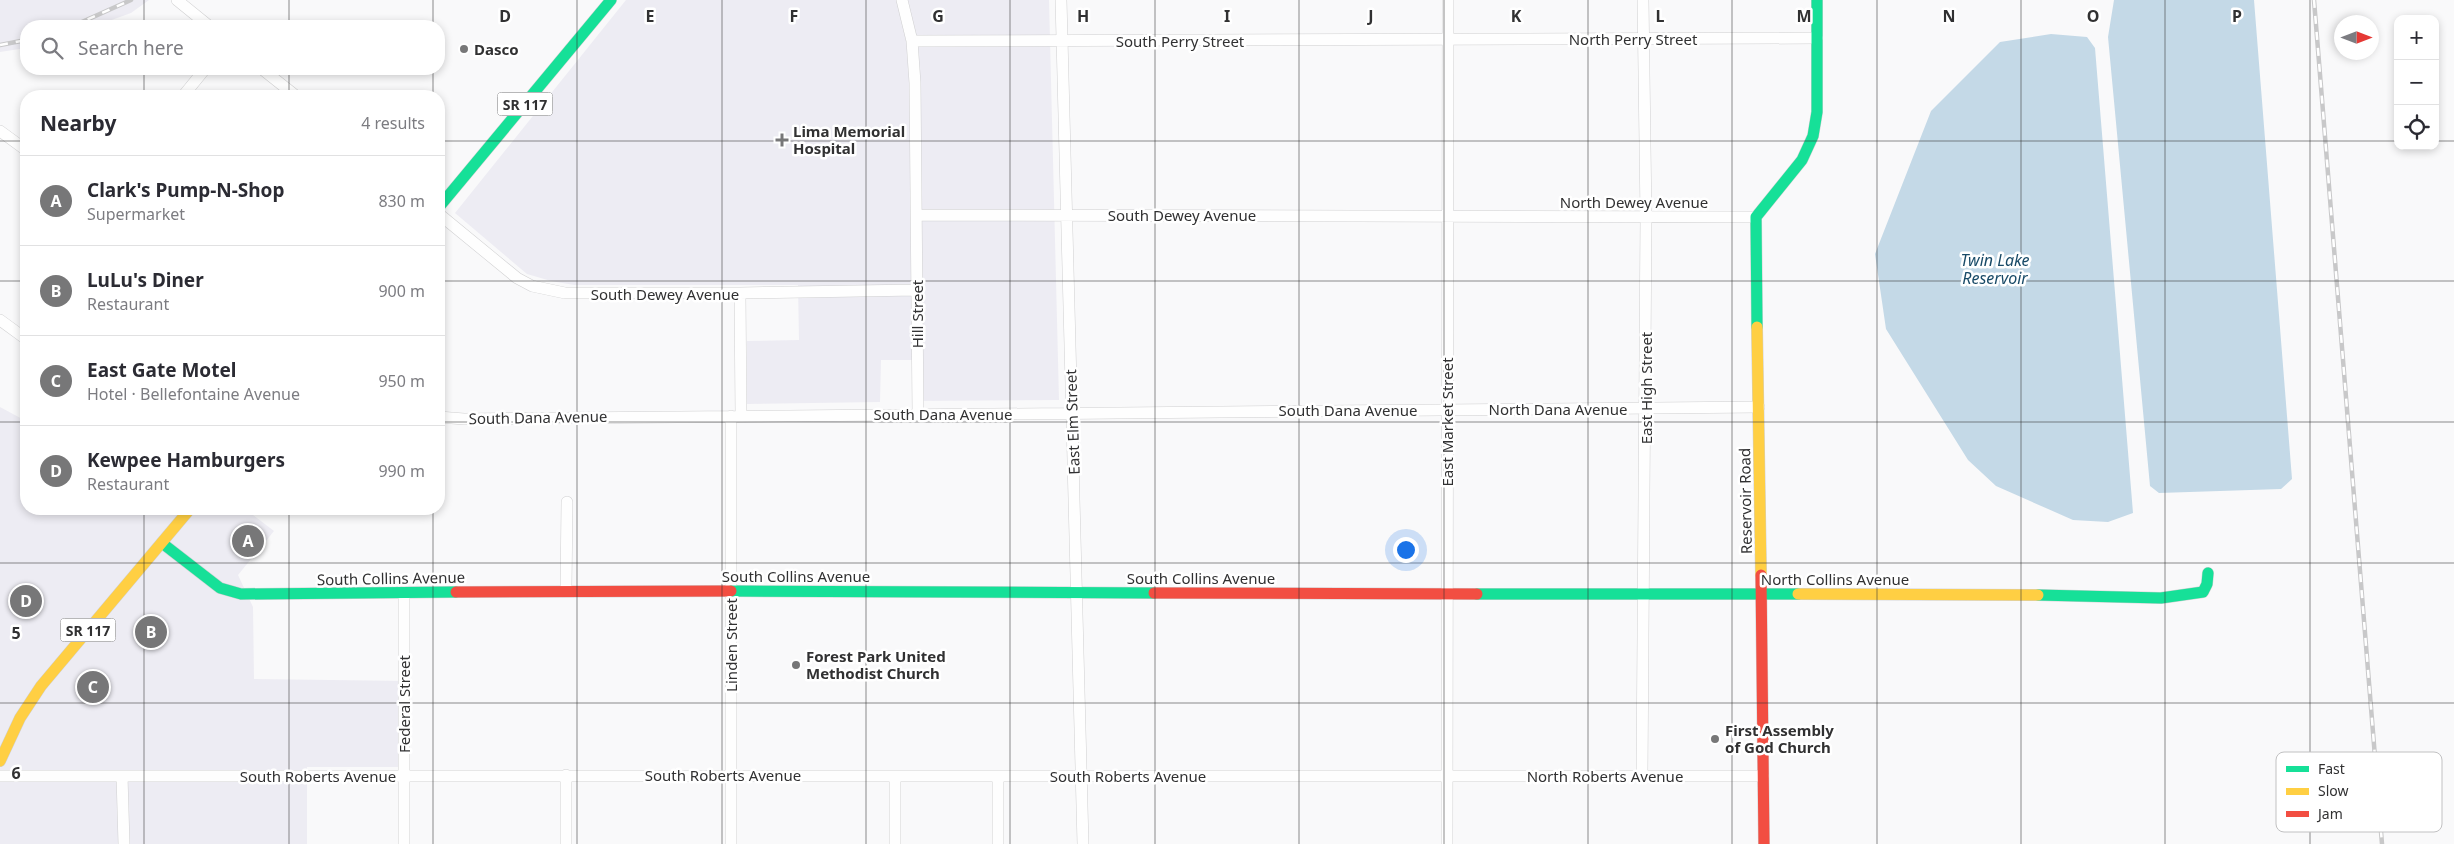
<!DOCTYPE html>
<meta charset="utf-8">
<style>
:root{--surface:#fff;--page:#f7f7f7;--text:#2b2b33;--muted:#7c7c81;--line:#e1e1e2;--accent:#777778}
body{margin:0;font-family:"Noto Sans",sans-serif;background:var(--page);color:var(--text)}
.controls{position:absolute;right:15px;top:15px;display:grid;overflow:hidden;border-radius:10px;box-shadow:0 2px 8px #0003}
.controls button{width:45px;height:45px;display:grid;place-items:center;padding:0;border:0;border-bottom:1px solid var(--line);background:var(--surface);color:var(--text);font:25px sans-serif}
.compass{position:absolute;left:2334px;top:15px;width:45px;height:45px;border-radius:50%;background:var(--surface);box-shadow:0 2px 8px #0003;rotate:90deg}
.you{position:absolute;left:1405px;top:549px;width:18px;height:18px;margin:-12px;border:4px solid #fff;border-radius:50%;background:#1a73e8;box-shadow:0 0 0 8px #1a73e833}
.badge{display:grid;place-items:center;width:32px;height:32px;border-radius:50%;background:var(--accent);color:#fff;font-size:16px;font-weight:700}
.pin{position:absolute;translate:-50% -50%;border:2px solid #fff;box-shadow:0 1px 5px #0006}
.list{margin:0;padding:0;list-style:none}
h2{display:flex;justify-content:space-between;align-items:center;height:65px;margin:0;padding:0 20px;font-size:21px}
h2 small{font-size:16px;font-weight:400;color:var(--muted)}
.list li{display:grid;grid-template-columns:32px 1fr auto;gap:15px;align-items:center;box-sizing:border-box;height:90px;padding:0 20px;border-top:1px solid var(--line)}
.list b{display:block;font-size:19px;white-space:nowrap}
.list p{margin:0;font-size:16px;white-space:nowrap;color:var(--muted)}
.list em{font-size:16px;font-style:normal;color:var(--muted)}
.icon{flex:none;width:28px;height:28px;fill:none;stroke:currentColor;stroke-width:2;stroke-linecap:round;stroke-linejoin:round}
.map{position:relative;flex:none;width:2454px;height:844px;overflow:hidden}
.search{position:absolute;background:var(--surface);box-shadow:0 2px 8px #0003;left:20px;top:20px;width:425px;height:55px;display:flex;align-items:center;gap:12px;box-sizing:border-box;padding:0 18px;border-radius:20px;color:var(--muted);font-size:19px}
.panel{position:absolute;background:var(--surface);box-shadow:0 2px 8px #0003;left:20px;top:90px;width:425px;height:425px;border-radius:20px}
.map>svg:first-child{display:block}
.built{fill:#edecf3}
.water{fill:#c4d9e7}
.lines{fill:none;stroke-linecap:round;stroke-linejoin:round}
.street-casing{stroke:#d0d0d1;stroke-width:12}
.fast-casing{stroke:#d0d0d1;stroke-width:12}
.slow-casing{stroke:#d0d0d1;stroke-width:12}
.jam-casing{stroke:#d0d0d1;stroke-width:12}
.street{stroke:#fefefe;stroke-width:11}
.fast{stroke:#16e098;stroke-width:11}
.slow{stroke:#ffcf43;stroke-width:11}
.jam{stroke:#f24e42;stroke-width:11}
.rail-casing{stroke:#c8c8c9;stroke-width:4.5}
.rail{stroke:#fff;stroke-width:2.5;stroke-dasharray:8;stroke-linecap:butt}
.grid{fill:none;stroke:#313132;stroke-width:1;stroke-opacity:0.55}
.poi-dot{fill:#777778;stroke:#fff;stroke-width:2}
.labels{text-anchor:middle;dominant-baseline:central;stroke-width:5;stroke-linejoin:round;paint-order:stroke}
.shield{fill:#fff;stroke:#6f6f70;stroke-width:1}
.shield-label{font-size:14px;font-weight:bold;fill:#313132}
.street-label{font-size:15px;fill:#313132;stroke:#fff}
.poi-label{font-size:15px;font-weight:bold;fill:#313132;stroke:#fff;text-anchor:start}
.water-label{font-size:16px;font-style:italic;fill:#184a67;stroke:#fff}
.key{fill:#fff;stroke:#c1c1c2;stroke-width:1}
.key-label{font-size:14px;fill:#313132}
.grid-label{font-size:16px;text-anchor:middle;font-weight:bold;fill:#313132;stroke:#fff;stroke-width:5;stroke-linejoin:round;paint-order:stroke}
</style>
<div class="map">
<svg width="2454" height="844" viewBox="0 0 2454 844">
<rect width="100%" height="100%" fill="#f9f9fa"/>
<path class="built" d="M0,0H149L131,13L95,26H26V48L0,52Z
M626,0H1049L1059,400L912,401V360H881L880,402L747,404V341L799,340L798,285H574L551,281L527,274L455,213Z
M0,407L26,421V509H245L274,531L238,575L253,607L254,679L408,681L410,767H307V844H0Z"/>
<path class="water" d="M2114,0H2254L2292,479L2281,489L2159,493L2150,486L2108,37Z
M2051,34L2087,37L2095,48L2133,513L2108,522L2073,520L1996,486L1968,460L1886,329L1875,254L1931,111L2000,42Z"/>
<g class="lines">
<g class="street-casing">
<path id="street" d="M177,0L209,26
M902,0L912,41L915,83L918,414
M1061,0L1083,844
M912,41L1817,38
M262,69L296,96
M183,96L205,69
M0,131L26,150
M439,214L517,278L532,286L565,293H740L916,290
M917,215L1756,217
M740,293L741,416
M0,320L26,339
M731,416V844
M439,417L464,419L1759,407
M566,590L567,502
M566,775V844
M0,776H1763
M122,776L124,844
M895,776V844
M998,776V843
M1642,776L1646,217L1643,0
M404,844V594
M1447,844L1448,0"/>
</g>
<g class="fast-casing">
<path id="fast" d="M439,207L611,0
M1757,327L1756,217L1802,160L1813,136L1817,112V0
M162,543L220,588L241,594L456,592
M731,591L1154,593
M1477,594H1798
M2038,595L2161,598L2203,592L2207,584L2208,573"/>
</g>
<g class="slow-casing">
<path id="slow" d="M1757,327L1761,575
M1798,594L2038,595
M0,761L20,718L41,686L190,509"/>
</g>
<g class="jam-casing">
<path id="jam" d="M1761,575L1764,844
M456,592L731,591
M1154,593L1477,594"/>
</g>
<use href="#street" class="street"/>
<use href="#fast" class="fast"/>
<use href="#slow" class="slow"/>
<use href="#jam" class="jam"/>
<g class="rail-casing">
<path id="rail" d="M2314,0L2382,844
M73,26L131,0
M0,45L26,40"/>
</g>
<use href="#rail" class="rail"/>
</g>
<path class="grid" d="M144,0V26M289,0V26M433,0V26M577,0V844M722,0V844M866,0V844M1010,0V844M1155,0V844M1299,0V844M1444,0V844M1588,0V844M1732,0V844M1877,0V844M2021,0V844M2165,0V844M2310,0V844M144,69V96M289,69V96M433,69V96M0,141H26M439,141H2398M2435,141H2454M0,281H26M439,281H2454M0,422H26M439,422H2454M144,509V844M289,509V844M433,509V844M0,563H2454M0,703H2454"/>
<g class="poi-dot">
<circle cx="464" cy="49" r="5"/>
<path d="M779.5 132.5h5v5h5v5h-5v5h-5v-5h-5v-5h5z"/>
<circle cx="796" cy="665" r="5"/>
<circle cx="1715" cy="739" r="5"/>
</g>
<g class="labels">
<g class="shield">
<rect x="497.5" y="92.5" width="55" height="23" rx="4"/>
<rect x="60.5" y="618.5" width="55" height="23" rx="4"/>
</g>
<g class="shield-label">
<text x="525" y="104">SR 117</text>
<text x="88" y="630">SR 117</text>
</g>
<g class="street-label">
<text x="1633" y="39">North Perry Street</text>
<text x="1180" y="41">South Perry Street</text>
<text x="1634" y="202">North Dewey Avenue</text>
<text x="1182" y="215">South Dewey Avenue</text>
<text x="665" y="294">South Dewey Avenue</text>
<text transform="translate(917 314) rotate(-90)">Hill Street</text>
<text transform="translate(1646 388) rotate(-90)">East High Street</text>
<text x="1558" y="409">North Dana Avenue</text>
<text x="1348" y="410">South Dana Avenue</text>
<text x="943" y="414">South Dana Avenue</text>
<text transform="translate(538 417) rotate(-1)">South Dana Avenue</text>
<text transform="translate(1072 422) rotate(-92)">East Elm Street</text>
<text transform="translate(1447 422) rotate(-90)">East Market Street</text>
<text transform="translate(1745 501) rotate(-91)">Reservoir Road</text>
<text x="796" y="576">South Collins Avenue</text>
<text transform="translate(391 578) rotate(-1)">South Collins Avenue</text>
<text x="1201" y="578">South Collins Avenue</text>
<text x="1835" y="579">North Collins Avenue</text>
<text transform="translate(731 645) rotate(-90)">Linden Street</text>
<text transform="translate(404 704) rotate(-90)">Federal Street</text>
<text x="723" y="775">South Roberts Avenue</text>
<text x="318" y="776">South Roberts Avenue</text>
<text x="1128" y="776">South Roberts Avenue</text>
<text x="1605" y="776">North Roberts Avenue</text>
</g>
<g class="poi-label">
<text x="474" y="49">Dasco</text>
<text x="793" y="131">Lima Memorial<tspan x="793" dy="17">Hospital</tspan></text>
<text x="806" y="656">Forest Park United<tspan x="806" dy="17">Methodist Church</tspan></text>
<text x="1725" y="730">First Assembly<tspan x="1725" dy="17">of God Church</tspan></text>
</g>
<g class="water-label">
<text x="1995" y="260">Twin Lake<tspan x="1995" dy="18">Reservoir</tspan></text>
</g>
</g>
<rect x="2276" y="752" width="166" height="80" rx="8" class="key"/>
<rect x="2286" y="766" width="23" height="6" fill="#16e098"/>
<rect x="2286" y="788" width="23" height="7" fill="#ffcf43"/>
<rect x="2286" y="811" width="23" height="6" fill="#f24e42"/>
<g class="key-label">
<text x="2318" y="774">Fast</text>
<text x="2318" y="796">Slow</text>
<text x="2318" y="819">Jam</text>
</g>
<g class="grid-label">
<text x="505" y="22">D</text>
<text x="650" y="22">E</text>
<text x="794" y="22">F</text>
<text x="938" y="22">G</text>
<text x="1083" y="22">H</text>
<text x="1227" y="22">I</text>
<text x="1371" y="22">J</text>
<text x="1516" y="22">K</text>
<text x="1660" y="22">L</text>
<text x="1804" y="22">M</text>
<text x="1949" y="22">N</text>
<text x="2093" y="22">O</text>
<text x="2237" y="22">P</text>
<text x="16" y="639">5</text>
<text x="16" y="779">6</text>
</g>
</svg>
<div class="controls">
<button>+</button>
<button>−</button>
<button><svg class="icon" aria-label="locate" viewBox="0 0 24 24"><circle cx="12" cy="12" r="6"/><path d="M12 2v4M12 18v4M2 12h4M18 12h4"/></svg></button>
</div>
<svg class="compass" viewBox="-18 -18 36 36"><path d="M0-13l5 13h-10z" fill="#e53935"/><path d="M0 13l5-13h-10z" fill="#7c7c81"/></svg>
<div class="you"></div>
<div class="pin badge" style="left:248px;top:541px">A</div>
<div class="pin badge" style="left:151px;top:632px">B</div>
<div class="pin badge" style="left:93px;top:687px">C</div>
<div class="pin badge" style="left:26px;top:601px">D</div>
<div class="search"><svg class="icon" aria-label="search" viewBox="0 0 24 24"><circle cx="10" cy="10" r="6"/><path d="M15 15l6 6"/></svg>Search here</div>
<section class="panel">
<h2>Nearby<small>4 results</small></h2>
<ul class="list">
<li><span class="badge">A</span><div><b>Clark's Pump-N-Shop</b><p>Supermarket</p></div><em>830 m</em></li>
<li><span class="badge">B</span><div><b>LuLu's Diner</b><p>Restaurant</p></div><em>900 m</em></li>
<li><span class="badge">C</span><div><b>East Gate Motel</b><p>Hotel · Bellefontaine Avenue</p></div><em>950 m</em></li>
<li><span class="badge">D</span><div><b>Kewpee Hamburgers</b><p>Restaurant</p></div><em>990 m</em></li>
</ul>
</section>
</div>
